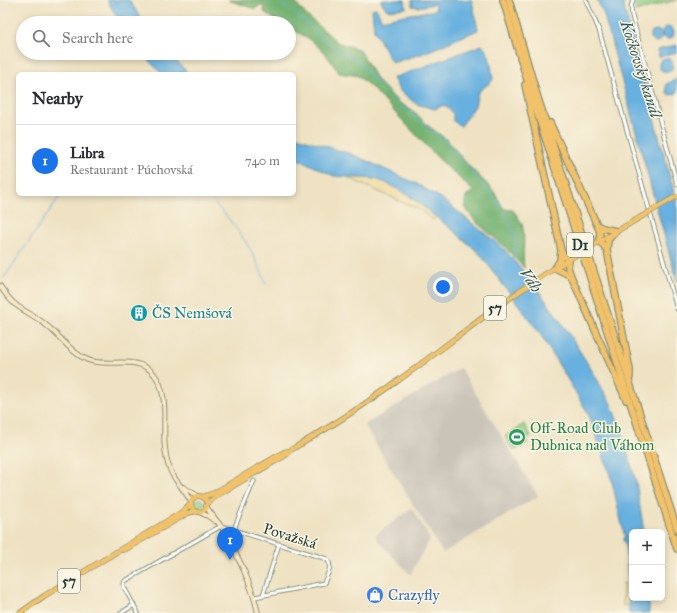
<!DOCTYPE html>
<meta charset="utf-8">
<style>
:root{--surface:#fff;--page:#f7f7f7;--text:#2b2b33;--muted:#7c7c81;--line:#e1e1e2;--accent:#1a73e8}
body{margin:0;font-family:"IM FELL Great Primer",serif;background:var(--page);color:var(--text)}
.controls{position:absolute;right:12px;bottom:12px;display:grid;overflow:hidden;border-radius:6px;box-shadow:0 2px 6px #0003}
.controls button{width:36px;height:36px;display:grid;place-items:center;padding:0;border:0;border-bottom:1px solid var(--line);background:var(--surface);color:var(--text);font:20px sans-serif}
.you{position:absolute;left:443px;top:287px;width:14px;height:14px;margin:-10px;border:3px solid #fff;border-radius:50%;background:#1a73e8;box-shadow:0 0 0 6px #1a73e833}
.badge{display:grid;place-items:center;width:26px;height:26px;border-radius:50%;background:var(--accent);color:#fff;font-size:13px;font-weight:700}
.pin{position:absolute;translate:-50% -33px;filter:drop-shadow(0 1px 2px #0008)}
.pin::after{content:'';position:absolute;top:21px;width:14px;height:12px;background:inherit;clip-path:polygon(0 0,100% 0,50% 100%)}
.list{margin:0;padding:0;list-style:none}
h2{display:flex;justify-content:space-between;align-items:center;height:52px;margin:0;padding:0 16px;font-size:17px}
h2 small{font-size:13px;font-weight:400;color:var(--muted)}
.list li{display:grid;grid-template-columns:26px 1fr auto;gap:12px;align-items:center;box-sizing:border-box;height:72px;padding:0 16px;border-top:1px solid var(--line)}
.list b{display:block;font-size:15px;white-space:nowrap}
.list p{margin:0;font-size:13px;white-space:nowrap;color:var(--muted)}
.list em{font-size:13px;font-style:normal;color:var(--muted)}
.icon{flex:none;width:22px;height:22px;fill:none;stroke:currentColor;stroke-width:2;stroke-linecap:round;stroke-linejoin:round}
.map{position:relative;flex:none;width:677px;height:613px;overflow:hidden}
.search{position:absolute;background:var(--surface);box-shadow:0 2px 6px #0003;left:16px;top:16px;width:280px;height:44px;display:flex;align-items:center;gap:10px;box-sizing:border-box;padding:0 14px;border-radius:22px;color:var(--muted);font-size:15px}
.panel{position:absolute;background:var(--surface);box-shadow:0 2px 6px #0003;left:16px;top:72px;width:280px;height:124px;border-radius:6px}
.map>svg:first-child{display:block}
.industrial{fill:#c9c3b8}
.green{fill:#91cf85;stroke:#58865c}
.forest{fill:#74b272;stroke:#4a7853}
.sand{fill:#eeda9e;stroke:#868c69}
.water{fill:#68b0df;stroke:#44768a}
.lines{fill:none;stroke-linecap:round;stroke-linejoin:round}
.stream{stroke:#68b0df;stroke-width:1}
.minor-casing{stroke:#86907b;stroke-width:5}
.secondary-casing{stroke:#86907b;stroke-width:6}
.primary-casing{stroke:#86907b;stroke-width:6}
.motorway-casing{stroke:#86907b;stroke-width:8}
.minor{stroke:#fff;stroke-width:3}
.secondary{stroke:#fae7c3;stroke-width:4}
.primary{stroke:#f2c26a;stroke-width:4.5}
.motorway{stroke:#f2c26a;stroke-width:5.5}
.primary-bridge-casing{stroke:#86907b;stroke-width:6;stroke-linecap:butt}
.primary-bridge{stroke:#f2c26a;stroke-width:4.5}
.labels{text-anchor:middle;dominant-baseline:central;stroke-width:3;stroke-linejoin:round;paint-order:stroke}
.shield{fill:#fcf5e5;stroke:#617469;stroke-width:1}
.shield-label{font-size:14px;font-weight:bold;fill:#1f3d34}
.culture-label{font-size:15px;fill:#0d838f;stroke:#fcf5e5;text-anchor:start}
.leisure-label{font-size:15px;fill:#27864d;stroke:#fcf5e5;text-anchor:start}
.street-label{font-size:15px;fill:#1f3d34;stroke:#fcf5e5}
.shop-label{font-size:15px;fill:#366cbe;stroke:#fcf5e5;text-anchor:start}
.water-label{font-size:16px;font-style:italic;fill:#315a5f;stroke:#fcf5e5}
</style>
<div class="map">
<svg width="677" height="613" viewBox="0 0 677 613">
<rect width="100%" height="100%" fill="#fcf5e5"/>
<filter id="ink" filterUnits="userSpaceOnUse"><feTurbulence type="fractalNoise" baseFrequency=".025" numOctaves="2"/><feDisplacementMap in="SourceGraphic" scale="8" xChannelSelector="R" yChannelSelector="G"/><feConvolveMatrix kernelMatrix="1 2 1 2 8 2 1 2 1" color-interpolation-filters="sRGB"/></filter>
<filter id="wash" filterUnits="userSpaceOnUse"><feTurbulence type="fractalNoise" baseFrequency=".012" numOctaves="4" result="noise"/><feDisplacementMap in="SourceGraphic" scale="16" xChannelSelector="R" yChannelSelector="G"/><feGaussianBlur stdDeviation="0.9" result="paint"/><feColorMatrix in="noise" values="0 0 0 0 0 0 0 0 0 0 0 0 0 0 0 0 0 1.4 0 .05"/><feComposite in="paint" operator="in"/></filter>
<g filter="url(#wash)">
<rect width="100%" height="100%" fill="#eee2c2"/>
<path class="industrial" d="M460,368L538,496L443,553L364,425Z
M412,508L430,539L415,565L411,575L380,543L375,535Z"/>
<path class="green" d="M637,0H677L636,11L635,4Z
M524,424L531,436L527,438V443L516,450L512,448L505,436Z
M194 504a5 5 0 1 1 10 0a5 5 0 1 1-10 0Z"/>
<path class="forest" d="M228,0H293L307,16L324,30L337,42L360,50L376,79L398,102L416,113L426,124L447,140L468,165L493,190L504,209L513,210C516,214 520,219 522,224C526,238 522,254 524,268L504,246L476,222L464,206L466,196L473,191L437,157L372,88L358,76L339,73C324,50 314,40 289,28V23C279,23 272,18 264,12L263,6L260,5L255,9Z"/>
<path class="sand" d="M349,178C358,178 366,178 375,179C398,184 418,203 436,217L433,220L418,209L368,187Z
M623,583H625L627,593H629V604L623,606Z"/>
<path class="water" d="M107,0H129L144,23H120Z
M380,0H405L406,8L387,10Z
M412,0H472L478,30L424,53L392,63L374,30L372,9L376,8L382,20L405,15L436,10L435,4L417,7L412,6Z
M597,0H622L677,203V282L604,15Z
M662 33a6 6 0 1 1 12 0a6 6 0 1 1-12 0Z
M650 36a6 6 0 1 1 12 0a6 6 0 1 1-12 0Z
M482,45C491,52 491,68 493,79L491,82L478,92L475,106L461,126L453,121V113L444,105L435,109L416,104L399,90L393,78Z
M677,45V52L659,57L657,50Z
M141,53H169L189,74H162Z
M659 65a7 7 0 1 1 14 0a7 7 0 1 1-14 0Z
M677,79V93L669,95L667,93L666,84Z
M294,136L354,155L415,183L441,198L503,248L530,279L562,323L593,372L611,404L624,438L636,482L644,532H632V598H649V613H629L627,563L625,543L623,541V538H625L611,478L588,413L539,332L479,253L454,231L408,195L386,183L375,179L334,176L294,157Z"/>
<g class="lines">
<path class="stream" d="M280,2L305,22L324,40L340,52L356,60L398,103L447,143L484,185L501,207
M205,194C232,219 254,249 266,284
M503,211C516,230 517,237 513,260
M4,278L61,194"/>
</g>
</g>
<g filter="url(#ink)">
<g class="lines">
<g class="minor-casing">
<path id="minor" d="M586,0L599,30L677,309
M633,0L631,7L632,16L677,184
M231,544L236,524L254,481
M263,595L279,544
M121,613L134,605
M138,613L124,587V583L125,581L221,526L327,559C333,566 327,575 324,583L255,597"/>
</g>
<g class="secondary-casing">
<path id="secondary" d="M0,286C5,293 9,300 16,305C25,312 37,317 46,325C60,336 71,353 88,360C109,368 137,354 154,374C170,394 162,425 165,448C166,459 169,471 176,480C181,487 187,494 191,502
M183,487L198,496
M206,506C211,515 219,522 224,531C238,557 252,584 258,613
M199,512L208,516L215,521"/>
</g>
<g class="primary-casing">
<path id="primary" d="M598,242L641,217
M191 504a8 8 0 1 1 16 0a8 8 0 1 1-16 0Z
M202,497L214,493L284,452L289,451
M207,504L216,496L286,455L289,451C325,430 362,407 396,382C454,341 508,295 570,259
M121,550L126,549L188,513L195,511
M20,613L44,596L182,512L191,504"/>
</g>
<g class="motorway-casing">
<path id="motorway" d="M503,0L533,100L677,549
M509,0L538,98L677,529
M525,85L561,250L560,260L555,268L571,276
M550,123L597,225L600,232L599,241L604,246L607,250
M597,225L603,228L616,231
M616,231L608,240L607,250L630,370V377
M561,250L565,257L569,260L568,268L571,276L626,400"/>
</g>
<use href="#minor" class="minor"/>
<use href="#secondary" class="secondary"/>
<use href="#primary" class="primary"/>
<use href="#motorway" class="motorway"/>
<g class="primary-bridge-casing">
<path id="primary-bridge" d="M641,217L677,196
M571,258L597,243"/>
</g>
<use href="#primary-bridge" class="primary-bridge"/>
</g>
</g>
<defs>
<g id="building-disc" transform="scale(0.9)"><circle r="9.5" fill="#0f9aa8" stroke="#fcf5e5"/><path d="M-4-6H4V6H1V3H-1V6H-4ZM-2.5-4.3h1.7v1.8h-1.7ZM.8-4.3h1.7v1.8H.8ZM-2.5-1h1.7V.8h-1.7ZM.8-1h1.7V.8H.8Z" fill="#fff"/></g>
<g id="stadium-disc" transform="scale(0.9)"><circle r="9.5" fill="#2e9e5b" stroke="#fcf5e5"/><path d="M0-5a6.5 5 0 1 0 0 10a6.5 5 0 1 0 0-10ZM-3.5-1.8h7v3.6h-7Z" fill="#fff"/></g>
<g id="shop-disc" transform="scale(0.9)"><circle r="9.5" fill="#3f7fe0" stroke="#fcf5e5"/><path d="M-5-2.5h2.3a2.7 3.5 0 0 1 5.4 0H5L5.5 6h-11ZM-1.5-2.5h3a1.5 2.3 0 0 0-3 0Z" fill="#fff"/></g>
</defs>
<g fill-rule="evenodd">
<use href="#building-disc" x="139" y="313"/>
<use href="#stadium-disc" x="517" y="437"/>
<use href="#shop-disc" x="375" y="595"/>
</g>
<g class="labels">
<g class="shield">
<rect x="567" y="233" width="26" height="24" rx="3"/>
<rect x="484" y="296" width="22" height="24" rx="3"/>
<rect x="58" y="569" width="22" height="24" rx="3"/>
</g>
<g class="shield-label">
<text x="580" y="245">D1</text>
<text x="495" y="308">57</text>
<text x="69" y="581">57</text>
</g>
<g class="culture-label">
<text x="152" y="313">ČS Nemšová</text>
</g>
<g class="leisure-label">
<text x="530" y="428">Off-Road Club<tspan x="530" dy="17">Dubnica nad Váhom</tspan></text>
</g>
<g class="street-label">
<text transform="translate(290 536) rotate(17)">Považská</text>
</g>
<g class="shop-label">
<text x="388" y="595">Crazyfly</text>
</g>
<g class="water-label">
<text transform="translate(641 69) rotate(72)">Kočkovský kanál</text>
<text transform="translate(531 280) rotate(55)">Váh</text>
</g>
</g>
</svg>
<div class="controls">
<button>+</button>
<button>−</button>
</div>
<div class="you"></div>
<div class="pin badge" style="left:230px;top:560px">1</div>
<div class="search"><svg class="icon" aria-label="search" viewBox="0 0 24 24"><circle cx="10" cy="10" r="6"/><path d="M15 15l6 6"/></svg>Search here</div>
<section class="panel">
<h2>Nearby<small></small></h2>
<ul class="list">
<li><span class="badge">1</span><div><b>Libra</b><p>Restaurant · Púchovská</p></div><em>740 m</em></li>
</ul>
</section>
</div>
